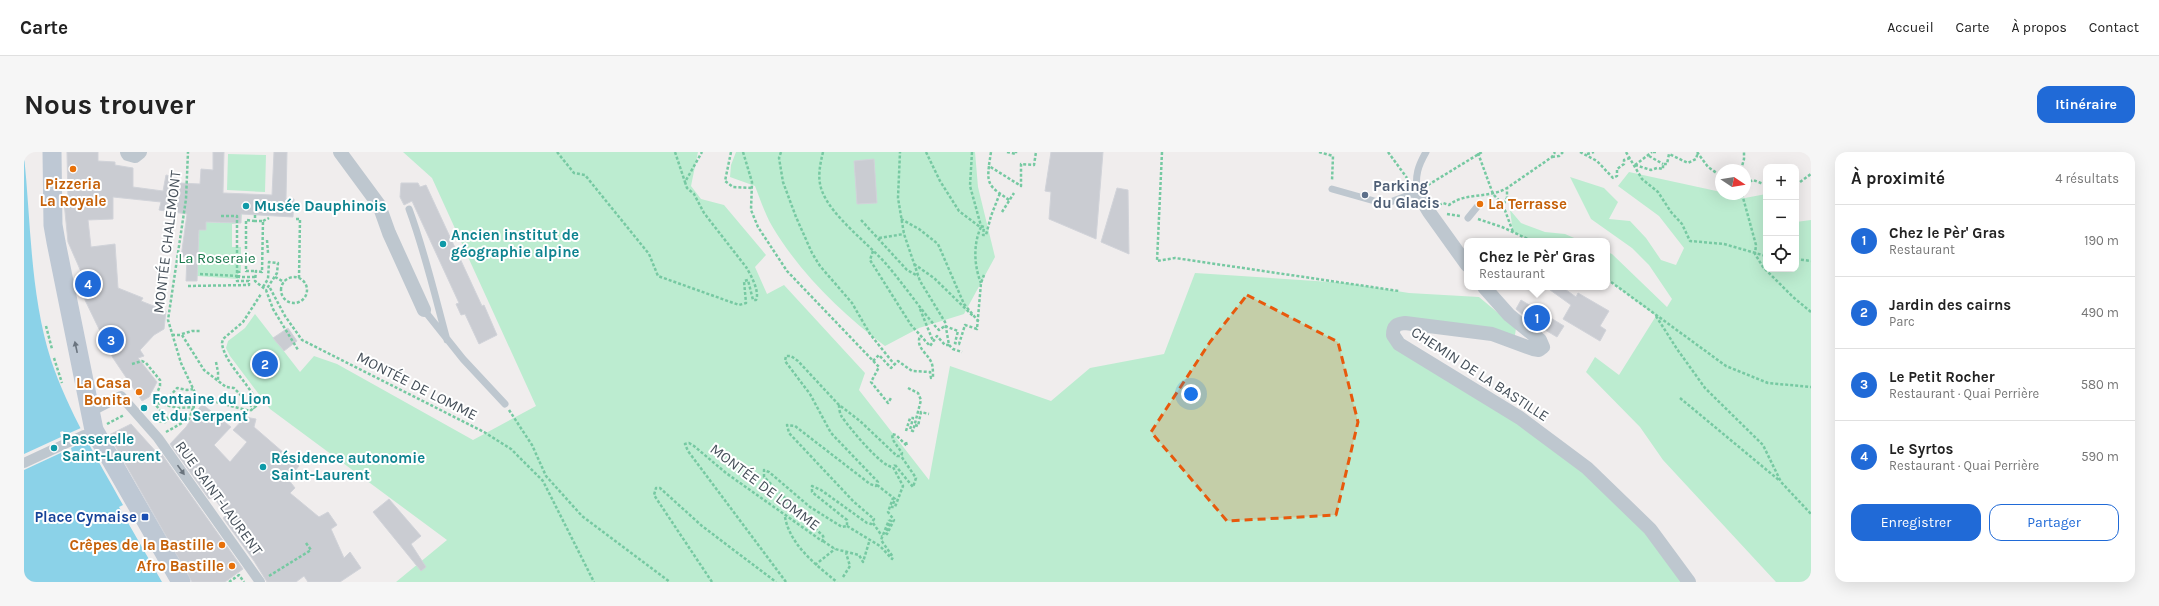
<!DOCTYPE html>
<html lang="fr">
<meta charset="utf-8">
<style>
:root{--surface:#fff;--page:#f6f6f6;--text:#222;--muted:#767676;--line:#e0e0e0;--accent:#206ad7}
body{margin:0;font-family:Karla,sans-serif;background:var(--page);color:var(--text)}
.controls{position:absolute;right:12px;top:12px;display:grid;overflow:hidden;border-radius:8px;box-shadow:0 4px 16px #0002}
.controls button{width:36px;height:36px;display:grid;place-items:center;padding:0;border:0;border-bottom:1px solid var(--line);background:var(--surface);color:var(--text);font:20px sans-serif}
.compass{position:absolute;left:1691px;top:12px;width:36px;height:36px;border-radius:50%;background:var(--surface);box-shadow:0 4px 16px #0002;rotate:102deg}
.you{position:absolute;left:1167px;top:242px;width:14px;height:14px;margin:-10px;border:3px solid #fff;border-radius:50%;background:#1a73e8;box-shadow:0 0 0 6px #1a73e833}
.badge{display:grid;place-items:center;width:26px;height:26px;border-radius:50%;background:var(--accent);color:#fff;font-size:13px;font-weight:700}
.pin{position:absolute;translate:-50% -50%;border:2px solid #fff;box-shadow:0 1px 4px #0006}
.popup{position:absolute;left:1440px;top:86px;width:146px;height:52px;box-sizing:border-box;display:grid;place-content:center;border-radius:8px;background:var(--surface);filter:drop-shadow(0 1px 3px #0005);font-size:13px;white-space:nowrap;color:var(--muted)}
.popup b{font-size:15px;color:var(--text)}
.popup::after{content:'';position:absolute;left:50%;top:100%;margin-left:-8px;border:8px solid transparent;border-top-color:var(--surface)}
.list{margin:0;padding:0;list-style:none}
h2{display:flex;justify-content:space-between;align-items:center;height:52px;margin:0;padding:0 16px;font-size:17px}
h2 small{font-size:13px;font-weight:400;color:var(--muted)}
.list li{display:grid;grid-template-columns:26px 1fr auto;gap:12px;align-items:center;box-sizing:border-box;height:72px;padding:0 16px;border-top:1px solid var(--line)}
.list b{display:block;font-size:15px;white-space:nowrap}
.list p{margin:0;font-size:13px;white-space:nowrap;color:var(--muted)}
.list em{font-size:13px;font-style:normal;color:var(--muted)}
.actions{display:flex;gap:8px;padding:12px 16px}
.actions a{flex:1;padding:9px 0;border:1px solid var(--accent);border-radius:12px;text-align:center;font-size:14px;color:var(--accent)}
.actions .main{background:var(--accent);color:#fff}
.icon{flex:none;width:22px;height:22px;fill:none;stroke:currentColor;stroke-width:2;stroke-linecap:round;stroke-linejoin:round}
.map{position:relative;flex:none;width:1787px;height:430px;overflow:hidden;border-radius:12px}
header{display:flex;align-items:center;gap:24px;box-sizing:border-box;height:56px;padding:0 20px;background:var(--surface);border-bottom:1px solid var(--line)}
header strong{font-size:19px}
nav{display:flex;gap:22px;margin-inline-start:auto;font-size:14px}
.intro{display:flex;align-items:center;justify-content:space-between;box-sizing:border-box;height:96px;padding:0 24px}
h1{margin:0;font-size:28px}
.button{padding:10px 18px;border-radius:12px;background:var(--accent);color:#fff;font-size:14px;font-weight:700}
main{display:flex;gap:24px;padding:0 24px}
aside{flex:1;background:var(--surface);border-radius:12px;box-shadow:0 4px 16px #0002}
.map>svg:first-child{display:block}
.green{fill:#bcecd0}
.water{fill:#8bd2e8}
.pier{fill:#f0eded}
.building{fill:#caccd2;stroke:#d1d3d9}
.lines{fill:none;stroke-linecap:round;stroke-linejoin:round}
.path{stroke:#76c9a2;stroke-width:2.5;stroke-dasharray:3 2;stroke-linecap:butt}
.service{stroke:#bec7cf;stroke-width:7}
.pedestrian{stroke:#bec7cf;stroke-width:10}
.minor{stroke:#bec7cf;stroke-width:14}
.secondary{stroke:#bec8d4;stroke-width:19}
.oneway{fill:#6a747f}
.oneway2{fill:#6a747d}
.marked{fill:#e8590c;fill-opacity:0.2;stroke:#e8590c;stroke-width:3;stroke-dasharray:8 5;stroke-linejoin:round}
.food-dot{fill:#e8710a;stroke:#fff;stroke-width:1.5}
.service-dot{fill:#5c6f8a;stroke:#fff;stroke-width:1.5}
.culture-dot{fill:#0f9aa8;stroke:#fff;stroke-width:1.5}
.transit-dot{fill:#1a4fb4;stroke:#fff;stroke-width:1.5}
.labels{text-anchor:middle;dominant-baseline:central;stroke-width:4;stroke-linejoin:round;paint-order:stroke}
.food-label{font-size:15px;font-weight:bold;fill:#c56008;stroke:#fff;text-anchor:end}
.service-label{font-size:15px;font-weight:bold;fill:#4e5e75;stroke:#fff;text-anchor:start}
.culture-label{font-size:15px;font-weight:bold;fill:#0d838f;stroke:#fff;text-anchor:start}
.street-label{font-size:15px;fill:#46505a;stroke:#fff}
.park-label{font-size:15px;fill:#1a784c;stroke:#fff}
.transit-label{font-size:15px;font-weight:bold;fill:#164399;stroke:#fff;text-anchor:end}
</style>
<header>
<strong>Carte</strong>
<nav><a>Accueil</a><a>Carte</a><a>À propos</a><a>Contact</a></nav>
</header>
<div class="intro"><h1>Nous trouver</h1><a class="button">Itinéraire</a></div>
<main>
<div class="map">
<svg width="1787" height="430" viewBox="0 0 1787 430">
<rect width="100%" height="100%" fill="#f0eded"/>
<path class="green" d="M379,0H674L667,34L677,47L700,53L742,103L731,115L743,142L760,133L841,221L835,238L905,328L926,214L1027,249L1066,216L1140,202L1171,121L1322,131L1385,141L1455,145L1492,176L1491,183L1381,171L1369,183L1563,316L1665,430H372L423,388L246,257L206,204L202,196L204,189L221,176L231,162L276,220L290,204L313,212L449,288L512,254L408,26Z
M712,0H951L954,35L971,105L940,162L895,176L861,194C817,161 776,121 748,74C741,62 736,47 731,34L706,25L707,13Z
M204,2L242,3L241,40L203,38Z
M1605,20L1697,40V42L1721,46L1742,42V117H1772V70L1787,68V430H1752L1639,308L1616,275L1562,220L1571,205L1595,223L1632,164L1583,127V100L1588,102L1643,155L1648,147L1625,113L1608,96L1567,67L1546,25L1580,36L1594,50L1585,67L1606,69L1622,86L1637,108L1652,113L1660,96L1635,64L1594,34Z
M1486,58L1497,71L1521,80L1541,82L1557,89H1508L1489,80Z
M197,61L218,62L217,71L208,72V95H217V121H214V127L173,124L175,78L182,70L196,71Z"/>
<path class="water" d="M0,3C7,71 6,142 27,208C44,259 73,306 99,353L95,355L138,430H0Z"/>
<path class="pier" d="M57,276L63,288L47,296L48,300L44,301L43,298L0,318V302L37,285L36,280L39,279L41,283Z"/>
<path class="building" d="M43,0H74V9L91,10V13L109,16V35L139,39L142,23L152,25L156,31L176,32L177,17L189,18V0H200L199,41L248,43L250,0H263L262,47H270L269,65L217,62V71L182,70V78H175L173,129H162L163,105H157L163,62L135,58L137,50L89,45V67L64,68L67,95L91,92L94,136L119,146L117,149L142,159L140,177L130,183L116,198L120,204L114,206L133,230L125,245L118,249L89,206L61,148L58,122L44,90L40,50H44Z
M1027,0H1079L1072,87L1025,67L1027,40L1021,39Z
M850,7L853,51L833,52L830,9Z
M377,31H394L396,35L402,33L458,154L460,153L473,183L455,192L441,162L437,163L432,152L435,151L388,49L380,53L376,45Z
M1093,36L1104,38L1105,102L1077,90Z
M1522,135H1538L1552,145L1554,141L1585,159L1576,174L1582,178L1576,189L1539,167L1547,153Z
M1497,148L1540,174L1533,185L1506,169L1492,157Z
M264,176L273,189L260,199L249,186Z
M178,252L207,275L190,293L206,310L223,290L209,278L221,265L232,267L230,275L275,314L264,327L271,336L266,341L295,365L304,360L313,373L307,377L320,406L326,400L337,416L316,430H284L280,424L272,430H243L230,409L199,366L203,363L189,345L185,347L146,292L162,275Z
M107,272L135,303L137,301L219,417L201,430H168L85,283Z
M365,347L397,384L387,392L402,415L397,419L349,360Z"/>
<g class="lines">
<path class="path" d="M533,0L550,21L561,23L625,102L634,124L715,153L722,151L720,129L724,128L729,148H732C736,140 727,123 722,115L680,61L670,42L663,36L661,30L678,0
M651,0L661,30
M707,0L701,29L709,35L728,36
M719,0L728,30L727,58L734,75L763,119L855,215L847,230L864,251L867,246
M757,0L755,6L759,30L772,65L788,101L796,114L828,151L846,182L870,212
M799,0C796,13 793,26 798,39C808,65 844,91 863,113C880,133 895,155 912,175L915,178L921,174
M902,0L916,29L935,59L956,75
M948,0L946,34L957,74
M983,0L992,2V0
M1138,0L1133,109L1151,106L1375,139
M1295,0L1309,4L1308,29
M1364,0L1383,26
M1556,0L1573,9L1589,26L1593,24V17L1600,12V8L1606,6
M1602,0L1618,27L1634,40L1647,60L1658,72L1666,89L1700,92L1742,104
M1629,0H1633
M1673,0L1684,15L1697,24
M1454,1L1469,42L1479,53L1483,46V36L1528,5L1531,0
M1563,2L1570,0
M1625,4L1639,12
M1528,5L1535,4L1539,0
M965,13L967,0
M1611,13L1627,18L1633,16L1639,17V12H1643L1645,2L1664,11L1672,7L1674,0
M1611,13L1628,0
M1717,18L1720,7V0
M1721,32L1729,28L1742,33
M1404,33L1458,0
M1772,33L1787,22
M1718,42L1732,93L1731,102L1739,115L1769,145L1787,160
M985,48C969,36 962,35 965,14L997,34V12L1010,13L1012,0
M1415,53L1419,51L1425,53C1441,40 1464,47 1483,36
M1479,53L1489,80
M978,60L990,41
M1423,62L1436,64
M231,63V69H239L238,120L232,119L231,129L242,138L249,157L274,198
M272,67H276L275,127
M877,67L895,77L914,92L940,152L955,170
M1454,67L1478,75L1508,89
M837,68L883,118L894,124
M231,69L222,68V119H232
M239,69L245,66
M957,74L960,75L959,83H962L967,64L976,41
M957,75C949,92 950,114 957,131
M855,86L880,82
M243,88L244,101
M849,99L846,108L887,173L906,194L913,184L921,193H925L921,170L896,129L880,82L874,46L876,0
M1772,107L1787,109
M890,112L910,126L949,164
M213,120H215V125H231
M176,122L213,124
M251,125L260,130
M257 138a13 13 0 1 1 26 0a13 13 0 1 1-26 0Z
M1583,127L1702,214L1744,231L1787,235
M164,134L225,133V129H213V64H197
M239,135L244,127L245,110L254,111L253,121L242,138
M246,136L261,164L278,188L460,280L487,297L519,329L570,430
M896,157L909,189
M1632,164L1653,197L1681,236L1739,293L1757,330L1787,362
M22,174L28,197
M921,174L934,179L931,191L935,192L941,173L953,177L957,131L960,123
M158,182L168,179H176
M148,183H158L180,218L202,235L210,236L230,257
M925,193L929,197L938,200
M30,206L38,231
M849,209L855,203L867,216L874,209L888,219L906,220L907,226L909,225C909,221 909,216 908,212C905,202 891,196 896,184
M192,210L194,220V230
M108,212L118,209L122,211L136,228V234L129,250
M173,245L226,259L232,254C234,239 200,213 198,191L199,187L219,170L237,142
M1656,246L1756,329
M129,250L144,267L141,270L133,269
M129,250L154,256L171,255
M139,252L153,236L163,238L169,237
M815,253C815,257 816,262 818,265C825,275 858,316 869,315
M154,256V261L165,267
M485,258L508,293L522,324L558,364L646,430
M83,272L100,263
M891,273L894,274L897,260L905,262
M882,279L886,266H889L886,278L889,279L897,248L894,241L884,236
M142,280L165,267L173,245L157,211L144,168L162,47L164,0
M871,313L889,335L892,326L877,304
M853,333L871,347L868,355H871L879,334L869,315L871,313
M761,365C766,393 792,413 813,430
M865,368L867,369L862,381L863,382L870,368L864,360L869,346
M849,371L858,384
M823,374L856,394L868,407L869,405L857,388L865,368
M799,389L811,397L835,403L839,410L846,387
M791,413L811,397
M245,424L287,398L282,391
M819,425L826,414L822,401
M205,430L215,423L220,430
M688,430L630,343L632,336H636L678,374L752,430
M762,430L664,299L661,292L665,291L670,294L702,321L798,389L800,387L799,384L740,325V318L745,320L786,355L818,375L823,374V368L788,340V334L797,338L843,371L847,372L850,367L830,350L765,281L763,273L771,274L846,332L852,334L854,330L807,281L786,242L761,209L762,204H767L774,209L814,252L836,269L873,304H877L878,301L869,288L868,282L872,283L883,294L882,290"/>
<path class="service" d="M1308,37L1361,52L1393,40C1391,23 1394,14 1402,0
M385,57C401,100 411,144 423,188
M1444,66L1453,55
M400,158L439,207L481,252"/>
<path class="pedestrian" d="M66,260L97,244L134,286L236,430
M0,311L60,283"/>
<path class="minor" d="M103,0L104,2L111,4L116,0
M316,0L355,53L365,81L400,158
M1393,40L1405,60L1443,113
M1460,135L1485,163L1516,188L1519,195L1515,198L1509,197L1468,182L1381,171C1372,172 1369,174 1369,183L1375,192L1496,266L1563,316L1626,377L1665,430"/>
<path class="secondary" d="M28,0L29,73L32,90L70,278L157,430"/>
</g>
<defs><path id="oneway-solid" d="M-6-.8H1V-3.2L6.5 0L1 3.2V.8H-6Z"/></defs>
<use class="oneway" href="#oneway-solid" transform="translate(52 195) rotate(-102)"/>
<use class="oneway2" href="#oneway-solid" transform="translate(157 318) rotate(54)"/>
<path class="marked" d="M1223,143L1314,190L1334,270L1312,363L1203,369L1127,280L1186,190Z"/>
<g class="food-dot">
<circle cx="49" cy="17" r="4"/>
<circle cx="1456" cy="52" r="4"/>
<circle cx="115" cy="240" r="4"/>
<circle cx="198" cy="393" r="4"/>
<circle cx="208" cy="414" r="4"/>
</g>
<circle class="service-dot" cx="1341" cy="43" r="4"/>
<g class="culture-dot">
<circle cx="222" cy="54" r="4"/>
<circle cx="419" cy="92" r="4"/>
<circle cx="120" cy="256" r="4"/>
<circle cx="30" cy="296" r="4"/>
<circle cx="239" cy="315" r="4"/>
</g>
<rect class="transit-dot" x="117" y="361" width="8" height="8" rx="2"/>
<g class="labels">
<g class="food-label">
<text x="49" y="32" text-anchor="middle">Pizzeria<tspan x="49" dy="17">La Royale</tspan></text>
<text x="1464" y="52" text-anchor="start">La Terrasse</text>
<text x="107" y="231">La Casa<tspan x="107" dy="17">Bonita</tspan></text>
<text x="190" y="393">Crêpes de la Bastille</text>
<text x="200" y="414">Afro Bastille</text>
</g>
<g class="service-label">
<text x="1349" y="34">Parking<tspan x="1349" dy="17">du Glacis</tspan></text>
</g>
<g class="culture-label">
<text x="230" y="54">Musée Dauphinois</text>
<text x="427" y="83">Ancien institut de<tspan x="427" dy="17">géographie alpine</tspan></text>
<text x="128" y="247">Fontaine du Lion<tspan x="128" dy="17">et du Serpent</tspan></text>
<text x="38" y="287">Passerelle<tspan x="38" dy="17">Saint-Laurent</tspan></text>
<text x="247" y="306">Résidence autonomie<tspan x="247" dy="17">Saint-Laurent</tspan></text>
</g>
<g class="street-label">
<text transform="translate(143 90) rotate(-83)">MONTÉE CHALEMONT</text>
<text transform="translate(1456 222) rotate(33)">CHEMIN DE LA BASTILLE</text>
<text transform="translate(393 234) rotate(27)">MONTÉE DE LOMME</text>
<text transform="translate(741 335) rotate(37)">MONTÉE DE LOMME</text>
<text transform="translate(195 346) rotate(54)">RUE SAINT-LAURENT</text>
</g>
<g class="park-label">
<text x="193" y="106">La Roseraie</text>
</g>
<g class="transit-label">
<text x="113" y="365">Place Cymaise</text>
</g>
</g>
</svg>
<div class="controls">
<button>+</button>
<button>−</button>
<button><svg class="icon" aria-label="locate" viewBox="0 0 24 24"><circle cx="12" cy="12" r="6"/><path d="M12 2v4M12 18v4M2 12h4M18 12h4"/></svg></button>
</div>
<svg class="compass" viewBox="-18 -18 36 36"><path d="M0-13l5 13h-10z" fill="#e53935"/><path d="M0 13l5-13h-10z" fill="#767676"/></svg>
<div class="you"></div>
<div class="pin badge" style="left:1513px;top:166px">1</div>
<div class="popup"><b>Chez le Pèr' Gras</b>Restaurant</div>
<div class="pin badge" style="left:241px;top:212px">2</div>
<div class="pin badge" style="left:87px;top:188px">3</div>
<div class="pin badge" style="left:64px;top:132px">4</div>
</div>
<aside>
<h2>À proximité<small>4 résultats</small></h2>
<ul class="list">
<li><span class="badge">1</span><div><b>Chez le Pèr' Gras</b><p>Restaurant</p></div><em>190 m</em></li>
<li><span class="badge">2</span><div><b>Jardin des cairns</b><p>Parc</p></div><em>490 m</em></li>
<li><span class="badge">3</span><div><b>Le Petit Rocher</b><p>Restaurant · Quai Perrière</p></div><em>580 m</em></li>
<li><span class="badge">4</span><div><b>Le Syrtos</b><p>Restaurant · Quai Perrière</p></div><em>590 m</em></li>
</ul>
<div class="actions"><a class="main">Enregistrer</a><a>Partager</a></div>
</aside>
</main>
